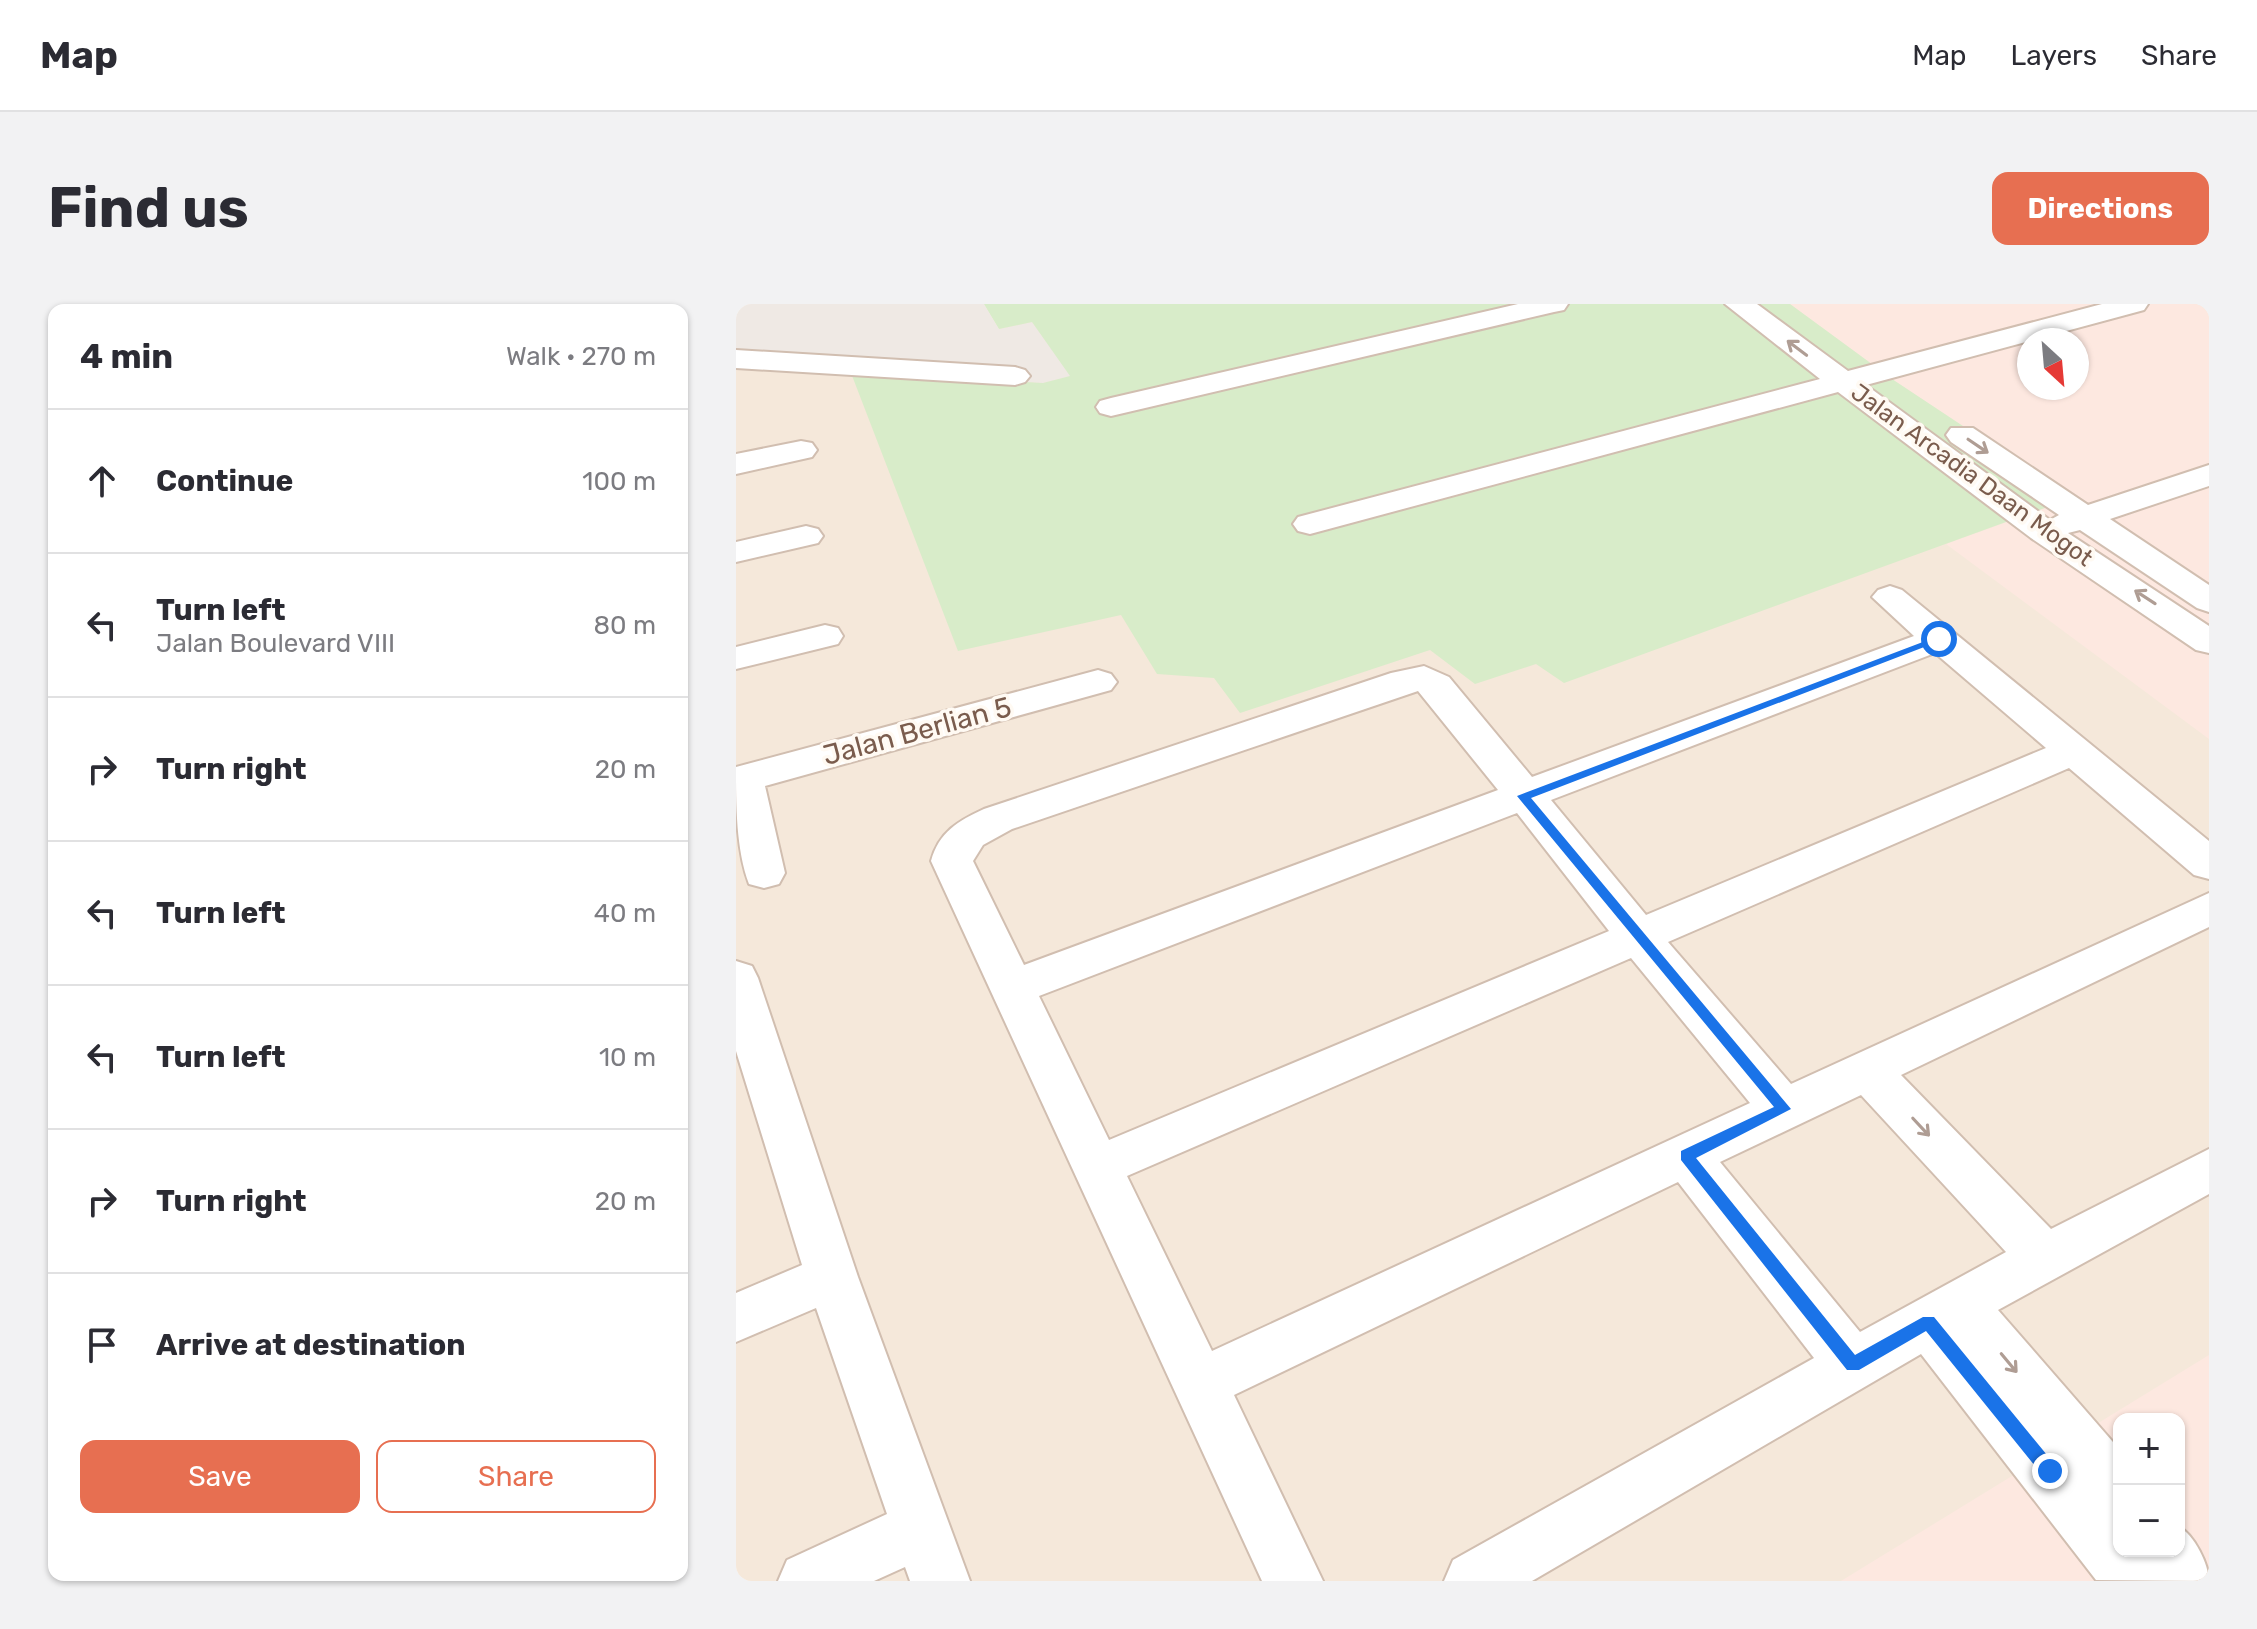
<!DOCTYPE html>
<meta charset="utf-8">
<style>
:root{--surface:#fff;--page:#f2f2f3;--text:#2b2b33;--muted:#7c7c81;--line:#e1e1e2;--accent:#e76f51}
body{margin:0;font-family:Rubik,sans-serif;background:var(--page);color:var(--text)}
.controls{position:absolute;right:24px;bottom:24px;display:grid;overflow:hidden;border-radius:16px;box-shadow:0 2px 6px #0004}
.controls button{width:72px;height:72px;display:grid;place-items:center;padding:0;border:0;border-bottom:2px solid var(--line);background:var(--surface);color:var(--text);font:40px sans-serif}
.compass{position:absolute;left:1281px;top:24px;width:72px;height:72px;border-radius:50%;background:var(--surface);box-shadow:0 2px 6px #0004;rotate:154deg}
.stop{position:absolute;width:24px;height:24px;margin:-18px;border:6px solid #1a73e8;border-radius:50%;background:#fff}
.stop.end{background:#1a73e8;border-color:#fff;box-shadow:0 2px 8px #0008}
.list{margin:0;padding:0;list-style:none}
h2{display:flex;justify-content:space-between;align-items:center;height:104px;margin:0;padding:0 32px;font-size:34px}
h2 small{font-size:26px;font-weight:400;color:var(--muted)}
.list li{display:grid;grid-template-columns:52px 1fr auto;gap:24px;align-items:center;box-sizing:border-box;height:144px;padding:0 32px;border-top:2px solid var(--line)}
.list b{display:block;font-size:30px;white-space:nowrap}
.list p{margin:0;font-size:26px;white-space:nowrap;color:var(--muted)}
.list em{font-size:26px;font-style:normal;color:var(--muted)}
.actions{display:flex;gap:16px;padding:24px 32px}
.actions a{flex:1;padding:18px 0;border:2px solid var(--accent);border-radius:16px;text-align:center;font-size:28px;color:var(--accent)}
.actions .main{background:var(--accent);color:#fff}
.icon{flex:none;width:44px;height:44px;fill:none;stroke:currentColor;stroke-width:2;stroke-linecap:round;stroke-linejoin:round}
.map{position:relative;flex:none;width:1473px;height:1277px;overflow:hidden;border-radius:16px}
header{display:flex;align-items:center;gap:48px;box-sizing:border-box;height:112px;padding:0 40px;background:var(--surface);border-bottom:2px solid var(--line)}
header strong{font-size:38px}
nav{display:flex;gap:44px;margin-inline-start:auto;font-size:28px}
.intro{display:flex;align-items:center;justify-content:space-between;box-sizing:border-box;height:192px;padding:0 48px}
h1{margin:0;font-size:56px}
.button{padding:20px 36px;border-radius:16px;background:var(--accent);color:#fff;font-size:28px;font-weight:700}
main{display:flex;gap:48px;padding:0 48px}
aside{flex:1;background:var(--surface);border-radius:16px;box-shadow:0 2px 6px #0004}
.map>svg:first-child{display:block}
.residential{fill:#f5e8da;fill-rule:evenodd}
.commercial{fill:#fde8e0;fill-rule:evenodd}
.industrial{fill:#efe9e4}
.green{fill:#d8ecc9}
.lines{fill:none;stroke-linecap:round;stroke-linejoin:round}
.minor-casing{stroke:#d1beb0;stroke-width:4}
.minor{fill:#fff;fill-rule:evenodd}
.oneway{stroke:#af9d94}
.route{fill:#1a73e8}
.labels{text-anchor:middle;dominant-baseline:central;stroke-width:7;stroke-linejoin:round;paint-order:stroke}
.far-street-label{font-size:24px;fill:#7a5c4d;stroke:#fffaf3}
.street-label{font-size:28px;fill:#7a5c4d;stroke:#fffaf3}
</style>
<header>
<strong>Map</strong>
<nav><a>Map</a><a>Layers</a><a>Share</a></nav>
</header>
<div class="intro"><h1>Find us</h1><a class="button">Directions</a></div>
<main>
<aside>
<h2>4 min<small>Walk · 270 m</small></h2>
<ul class="list">
<li><svg class="icon" aria-label="ahead" viewBox="0 0 24 24"><path d="M12 20V5M6 11l6-6 6 6"/></svg><div><b>Continue</b></div><em>100 m</em></li>
<li><svg class="icon" aria-label="left" viewBox="0 0 24 24"><path d="M17 20v-9H6M10 6l-5 5 5 5"/></svg><div><b>Turn left</b><p>Jalan Boulevard VIII</p></div><em>80 m</em></li>
<li><svg class="icon" aria-label="right" viewBox="0 0 24 24"><path d="M7 20v-9h11M14 6l5 5-5 5"/></svg><div><b>Turn right</b></div><em>20 m</em></li>
<li><svg class="icon" aria-label="left" viewBox="0 0 24 24"><path d="M17 20v-9H6M10 6l-5 5 5 5"/></svg><div><b>Turn left</b></div><em>40 m</em></li>
<li><svg class="icon" aria-label="left" viewBox="0 0 24 24"><path d="M17 20v-9H6M10 6l-5 5 5 5"/></svg><div><b>Turn left</b></div><em>10 m</em></li>
<li><svg class="icon" aria-label="right" viewBox="0 0 24 24"><path d="M7 20v-9h11M14 6l5 5-5 5"/></svg><div><b>Turn right</b></div><em>20 m</em></li>
<li><svg class="icon" aria-label="arrive" viewBox="0 0 24 24"><path d="M6 21V4h12l-3 4 3 4H6"/></svg><div><b>Arrive at destination</b></div></li>
</ul>
<div class="actions"><a class="main">Save</a><a>Share</a></div>
</aside>
<div class="map">
<svg width="1473" height="1277" viewBox="0 0 1473 1277">
<rect width="100%" height="100%" fill="#fdf6ec"/>
<path class="residential" d="M248,0H1473V1277H0V63L263,25ZM1293,36H1341V84H1293ZM1383,1115H1443V1247H1383Z"/>
<path class="commercial" d="M1054,0H1473V435L1210,240L1335,195L1159,77ZM1293,36H1341V84H1293Z
M1473,1051V1277H1105ZM1383,1115H1443V1247H1383Z"/>
<path class="industrial" d="M0,0H248L263,25L296,18L335,72L307,79L0,63Z"/>
<path class="green" d="M248,0H1054L1159,77L1336,194L828,379L800,360L739,380L694,346L504,409L478,374L421,370L385,311L222,347L115,69L307,79L334,72L296,18L263,25Z"/>
<g class="lines">
<g class="minor-casing">
<path id="minor" d="M782,0H832L828,6L818,8L375,112L364,109L360,103L364,97L375,94Z
M989,0H1021L1112,67L1366,0H1412L1408,6L1130,81L1314,216L1323,211L1215,138L1210,131L1215,124H1237L1352,201L1473,161V182L1374,215L1473,281V308L1461,304L1344,226L1332,229L1473,322V349L1460,346L1295,234L1102,88L574,230L562,227L557,220L562,213L1084,75Z
M0,46L279,63L289,66L294,72L289,78L279,81L0,64Z
M65,137L76,139L81,146L76,153L0,170V150Z
M70,222L82,225L87,232L82,239L0,258V238Z
M1154,282L1166,286L1473,537V575L1458,571L1333,464L932,638L1055,780L1473,589V623L1165,771L1315,925L1473,845V890L1262,1006L1383,1145V1247H1443V1223C1458,1230 1473,1261 1473,1277L1360,1276L1185,1050L796,1277H708L717,1256L1078,1054L942,878L498,1091L587,1277H526L195,557C203,528 222,517 248,505L655,369L688,362L713,373L796,473L1178,332L1136,293L1142,286ZM1199,349L1310,444L910,611L815,496ZM682,387L762,486L288,661L237,557L247,541L276,525ZM781,509L873,627L373,836L303,692ZM895,654L1014,799L476,1047L391,872ZM1125,791L1270,948L1124,1028L984,858Z
M89,321L102,324L107,332L102,340L0,365V343Z
M362,366L375,370L381,378L375,386L29,482L49,569L43,580L28,584L13,580C0,546 0,500 0,463Z
M0,657L16,662L22,674L122,973L234,1277H174L169,1263L138,1277H42L51,1256L151,1210L80,1004L0,1038V989L66,961L0,747Z"/>
</g>
<use href="#minor" class="minor"/>
</g>
<defs><path id="oneway-shaft" d="M-6 0H5M1.5-3L5.5 0L1.5 3" fill="none" stroke-width="1.6" stroke-linecap="round" stroke-linejoin="round" transform="scale(2)"/></defs>
<g class="oneway">
<use href="#oneway-shaft" transform="translate(1061 44) rotate(-143)"/>
<use href="#oneway-shaft" transform="translate(1242 142) rotate(34)"/>
<use href="#oneway-shaft" transform="translate(1409 293) rotate(-147)"/>
<use href="#oneway-shaft" transform="translate(1185 823) rotate(47)"/>
<use href="#oneway-shaft" transform="translate(1273 1059) rotate(50)"/>
</g>
<path class="route" d="M1200,333L1209,335L795,494L1055,805L960,854L1119,1051L1187,1013H1198L1320,1162L1322,1167L1314,1176L1308,1173L1190,1027L1123,1066H1111L945,856V847L1038,803L781,492Z"/>
<g class="labels">
<g class="far-street-label">
<text transform="translate(1236 171) rotate(36)">Jalan Arcadia Daan Mogot</text>
</g>
<g class="street-label">
<text transform="translate(181 427) rotate(-15)">Jalan Berlian 5</text>
</g>
</g>
</svg>
<div class="controls">
<button>+</button>
<button>−</button>
</div>
<svg class="compass" viewBox="-18 -18 36 36"><path d="M0-13l5 13h-10z" fill="#e53935"/><path d="M0 13l5-13h-10z" fill="#7c7c81"/></svg>
<div class="stop" style="left:1203px;top:335px"></div>
<div class="stop end" style="left:1314px;top:1167px"></div>
</div>
</main>
